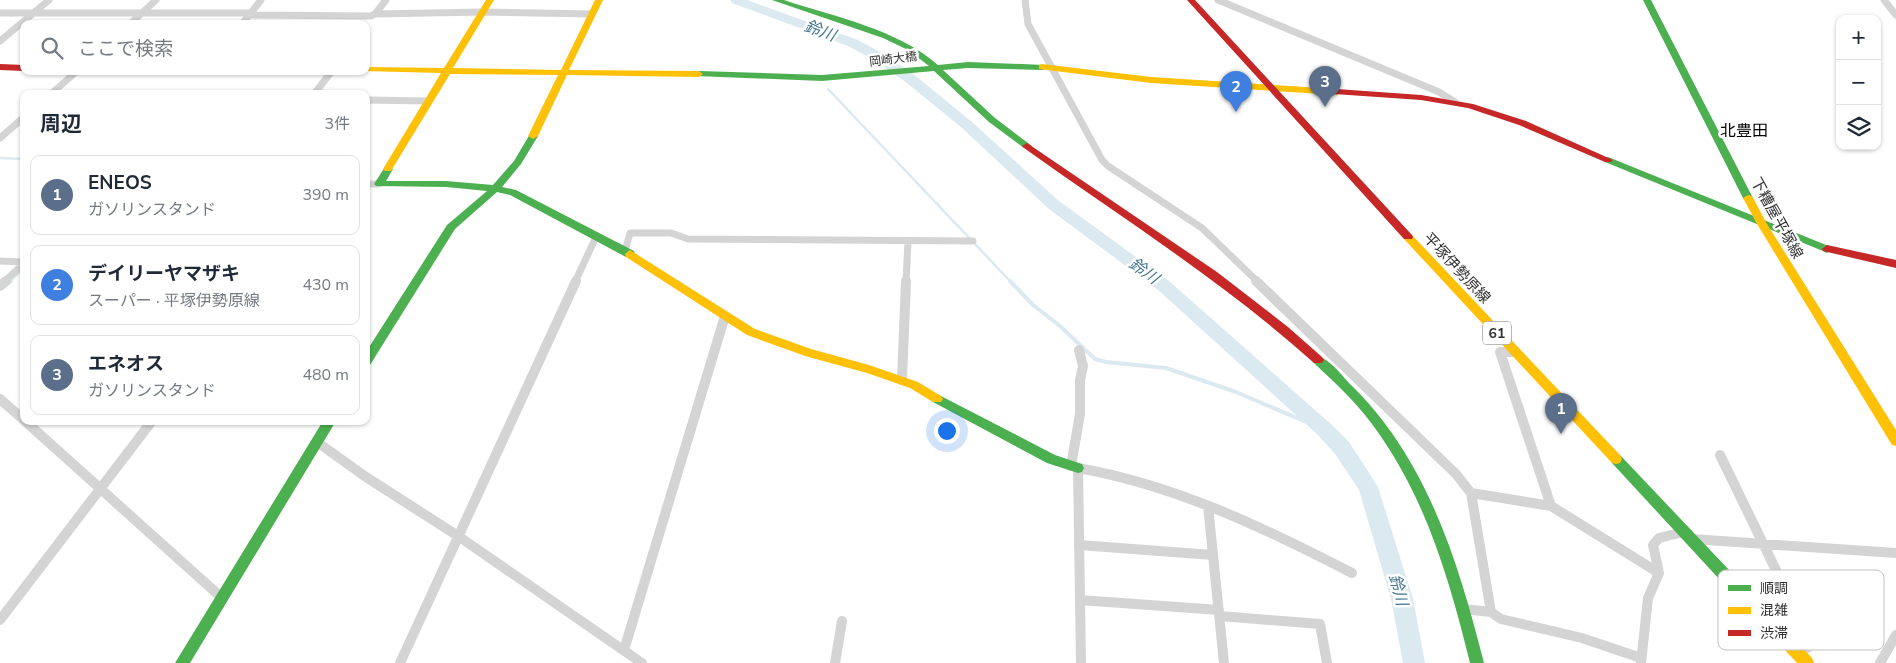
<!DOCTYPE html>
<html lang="ja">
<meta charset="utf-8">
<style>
:root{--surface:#fff;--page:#f2f2f3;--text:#1f2937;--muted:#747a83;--line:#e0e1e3;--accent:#111827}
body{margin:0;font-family:"Nunito Sans","Noto Sans JP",sans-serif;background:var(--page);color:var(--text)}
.controls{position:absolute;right:15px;top:15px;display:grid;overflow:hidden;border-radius:10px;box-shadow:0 1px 4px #0004}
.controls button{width:45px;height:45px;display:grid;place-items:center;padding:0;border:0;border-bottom:1px solid var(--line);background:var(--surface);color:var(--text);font:25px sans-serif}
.you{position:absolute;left:946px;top:430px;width:18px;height:18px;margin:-12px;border:4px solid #fff;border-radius:50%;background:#1a73e8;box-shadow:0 0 0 8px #1a73e833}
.badge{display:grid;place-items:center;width:32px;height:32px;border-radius:50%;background:var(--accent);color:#fff;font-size:16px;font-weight:700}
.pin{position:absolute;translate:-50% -41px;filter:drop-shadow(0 1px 2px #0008)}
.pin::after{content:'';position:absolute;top:26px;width:18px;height:15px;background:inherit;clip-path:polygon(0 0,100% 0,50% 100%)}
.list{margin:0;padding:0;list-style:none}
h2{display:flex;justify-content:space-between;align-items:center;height:65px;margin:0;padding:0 20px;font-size:21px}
h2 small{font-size:16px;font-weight:400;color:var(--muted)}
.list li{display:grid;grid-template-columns:32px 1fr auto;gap:15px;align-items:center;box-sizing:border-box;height:80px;margin:0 10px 10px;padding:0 10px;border:1px solid var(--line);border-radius:10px}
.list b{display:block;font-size:19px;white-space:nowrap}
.list p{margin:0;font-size:16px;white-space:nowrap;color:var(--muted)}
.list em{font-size:16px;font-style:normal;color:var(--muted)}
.icon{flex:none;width:28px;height:28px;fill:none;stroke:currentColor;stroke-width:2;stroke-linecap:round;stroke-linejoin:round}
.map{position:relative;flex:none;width:1896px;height:663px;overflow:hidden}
.search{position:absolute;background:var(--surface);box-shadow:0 1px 4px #0004;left:20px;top:20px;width:350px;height:55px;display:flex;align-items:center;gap:12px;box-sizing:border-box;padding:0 18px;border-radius:10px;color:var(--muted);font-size:19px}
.panel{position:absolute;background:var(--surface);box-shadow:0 1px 4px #0004;left:20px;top:90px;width:350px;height:335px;border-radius:10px}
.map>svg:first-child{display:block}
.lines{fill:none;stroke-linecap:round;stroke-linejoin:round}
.stream-far1{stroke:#dbe9f1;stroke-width:2.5}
.stream{stroke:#dbe9f1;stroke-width:4}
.river{fill:#dbe9f1;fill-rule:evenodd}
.street-far1{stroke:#d4d4d4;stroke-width:7}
.street{stroke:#d4d4d4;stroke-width:10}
.fast{fill:#4caf50;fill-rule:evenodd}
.slow{fill:#ffc107;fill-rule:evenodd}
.jam{fill:#c62828;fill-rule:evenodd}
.labels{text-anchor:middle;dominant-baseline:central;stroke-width:5;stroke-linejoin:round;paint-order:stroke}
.far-street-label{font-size:12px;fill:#303030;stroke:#fff}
.shield{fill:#fff;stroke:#6e6e6e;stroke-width:1}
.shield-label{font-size:14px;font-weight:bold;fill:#303030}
.street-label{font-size:15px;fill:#303030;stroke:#fff}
.water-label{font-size:16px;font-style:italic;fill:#407490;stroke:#fff}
.neighbourhood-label{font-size:16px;fill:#000;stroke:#fff}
.key{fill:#fff;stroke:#c1c1c1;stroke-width:1}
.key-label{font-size:14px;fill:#303030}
</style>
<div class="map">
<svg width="1896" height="663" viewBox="0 0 1896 663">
<rect width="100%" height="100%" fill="#fff"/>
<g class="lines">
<path class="stream-far1" d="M828,89L1011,282
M0,158L24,159
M9,282L24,268"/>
<path class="stream" d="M1010,281L1033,305L1060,326L1095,359L1106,362L1166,368L1236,392L1325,430
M8,283L11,281"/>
<path class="river" d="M730,0H747L858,40L884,54L917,77L972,122L1059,201L1169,281L1332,425L1349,442L1378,487L1413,599L1425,663H1403L1391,599L1359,490L1335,454L1318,435L1157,289L1049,209L962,128L907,83L874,60L848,46L732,3Z"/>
<path class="street-far1" d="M386,0L375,14L483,12L592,14
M1025,0L1028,24L1102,160L1108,166L1202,228L1258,282
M1218,0L1439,92L1455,102
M1884,0L1896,15
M0,13H249
M250,15L371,16L375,14
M130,24L156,0
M242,24L261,0
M0,41L49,0
M51,94L77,71
M314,94L332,71
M366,100L429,101
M0,138L24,117
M366,184H379
M625,251L630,233H671L688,239L973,241
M0,261L24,262
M4,282L24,263
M575,282L596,237
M906,282L908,241"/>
<path class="street" d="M1256,281L1456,474L1471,493L1491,612L1463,609
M0,286L6,281
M1515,352H1500L1551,506
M902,380L906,281
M0,399L24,420
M25,421L222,598
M317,442L366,477L458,536L642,663
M1720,455L1810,640L1809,647L1797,653
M1071,466L1080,414V380L1083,366L1079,350
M1471,493L1551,506L1659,573
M1208,506L1224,663
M1692,539L1896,553
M1079,545L1213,555
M1080,600L1219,610
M1491,612L1501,619L1582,638L1641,658
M1220,616L1320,624L1327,663
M0,620L152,421
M624,650L725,316
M400,663L576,281
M835,663L842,621
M1081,663L1078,468C1175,485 1265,528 1352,573
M1641,663L1648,598L1659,573L1653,545L1659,538L1684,532
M1880,663L1896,635"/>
<path class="fast" d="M772,0H784C835,17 897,29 938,65L968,62L1045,65V69L1042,70L968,68L943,70L995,118L1032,146L1030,148H1024L989,122L934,71L822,81L696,76V72L699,71L822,75L929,66L908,50L883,38Z
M1643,0H1651L1753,198L1752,200H1744L1743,198Z
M533,133L538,136L521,164L502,187L516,190L634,251L635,254L634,257H626L510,195L497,192L455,229L370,365L366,366V352L447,225L487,191L446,187L376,186L374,184L385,167L388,166L393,169L386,181H446L493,185L514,161L530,134Z
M1608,157L1831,247L1832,249L1827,253L1823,251L1605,162V158Z
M1318,356C1329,359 1341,374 1349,383C1427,458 1458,561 1484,663H1470C1449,578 1425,495 1372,424C1355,401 1334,382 1314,363L1312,360L1314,357Z
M937,394L1055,455L1082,464L1084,468L1082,472L1078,473L1047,463L933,402L931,399L933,396Z
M323,421H336L190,663H175Z
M1616,454L1620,455L1767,610L1769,615L1767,620L1762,621L1757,620L1612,463L1610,459L1612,455Z"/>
<path class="slow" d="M486,0H494L453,68L561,70L595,0H603L569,70L699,71L703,74L699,77L567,75L538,136L533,139L528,136L558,75L450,74L391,171H385L383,169L441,73L363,71H366V67L444,68Z
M1042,64L1151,77L1337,89L1341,92L1337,95L1151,83L1039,69V65Z
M1748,195L1752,196L1767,224L1896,430V446L1892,445L1757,224L1743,198Z
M1408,234L1412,235L1620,455L1622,459L1620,463L1616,464L1612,463L1404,239L1403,237L1404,235Z
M630,250L755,329L811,349L869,365L918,382L941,396L943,399L941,402H933L910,388L867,373L805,356L747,335L626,257L625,254Z
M1762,609L1767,610L1812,658L1814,663H1797L1757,620L1755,615L1757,610Z"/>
<path class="jam" d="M1187,0H1195L1412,235L1413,237L1412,239H1404Z
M0,64L24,65V71L0,70Z
M1337,89L1421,95L1473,104L1526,121L1613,160L1611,162H1605L1519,125L1468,108L1421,100L1334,94L1333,92Z
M1027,143L1217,272L1288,327L1322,357L1324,360L1322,363H1314C1224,282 1122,218 1024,148L1022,146Z
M1827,245L1896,260V268L1823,251L1822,249Z"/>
</g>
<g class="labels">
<g class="far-street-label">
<text transform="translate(893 59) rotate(-7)">岡崎大橋</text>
</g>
<rect class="shield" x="1483" y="321.5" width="28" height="23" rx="4"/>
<g class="shield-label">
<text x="1497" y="333">61</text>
</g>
<g class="street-label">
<text transform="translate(1777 218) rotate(61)">下糟屋平塚線</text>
<text transform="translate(1457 268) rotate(47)">平塚伊勢原線</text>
</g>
<g class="water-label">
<text transform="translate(820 31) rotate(20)">鈴川</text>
<text transform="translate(1144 271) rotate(36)">鈴川</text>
<text transform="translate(1398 590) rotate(75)">鈴川</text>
</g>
<g class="neighbourhood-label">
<text x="1744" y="131">北豊田</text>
</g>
</g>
<rect x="1718" y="570" width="166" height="80" rx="8" class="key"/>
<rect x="1728" y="585" width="23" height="6" fill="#4caf50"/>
<rect x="1728" y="607" width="23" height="7" fill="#ffc107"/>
<rect x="1728" y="630" width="23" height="6" fill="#c62828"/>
<g class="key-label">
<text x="1760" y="593">順調</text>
<text x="1760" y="615">混雑</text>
<text x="1760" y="638">渋滞</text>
</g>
</svg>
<div class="controls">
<button>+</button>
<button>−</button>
<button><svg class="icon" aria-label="layers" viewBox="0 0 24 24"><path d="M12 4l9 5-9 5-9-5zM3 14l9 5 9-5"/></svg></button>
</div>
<div class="you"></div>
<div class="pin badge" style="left:1561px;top:434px;background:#5c6f8a">1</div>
<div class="pin badge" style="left:1236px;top:112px;background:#3f7fe0">2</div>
<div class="pin badge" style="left:1325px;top:107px;background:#5c6f8a">3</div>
<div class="search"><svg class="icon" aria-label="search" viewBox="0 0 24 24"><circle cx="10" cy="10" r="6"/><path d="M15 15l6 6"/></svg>ここで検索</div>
<section class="panel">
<h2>周辺<small>3件</small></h2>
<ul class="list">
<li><span class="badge" style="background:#5c6f8a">1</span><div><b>ENEOS</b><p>ガソリンスタンド</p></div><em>390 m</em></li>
<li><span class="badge" style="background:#3f7fe0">2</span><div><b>デイリーヤマザキ</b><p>スーパー · 平塚伊勢原線</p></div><em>430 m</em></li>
<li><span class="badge" style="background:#5c6f8a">3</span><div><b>エネオス</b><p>ガソリンスタンド</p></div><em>480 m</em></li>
</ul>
</section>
</div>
